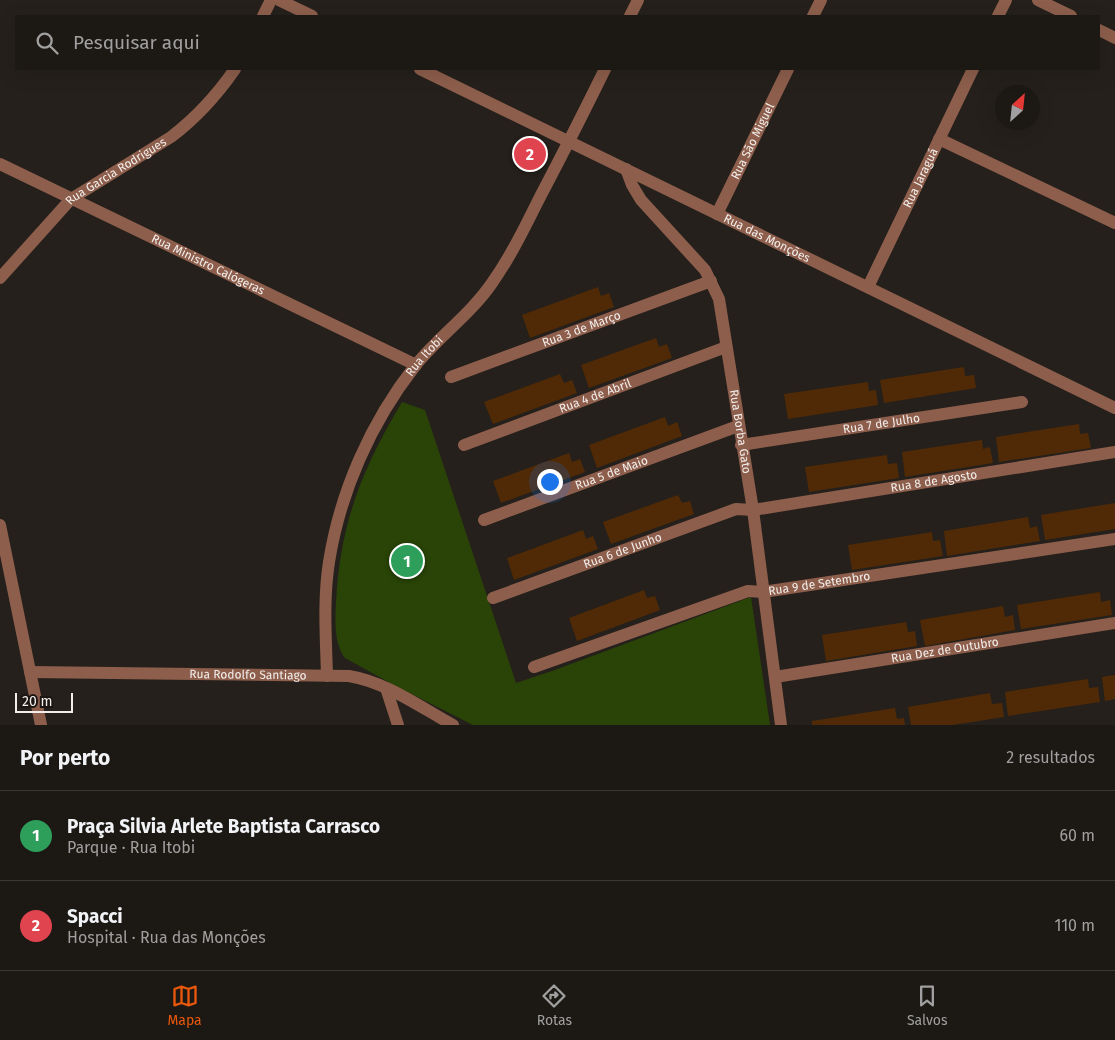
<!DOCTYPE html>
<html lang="pt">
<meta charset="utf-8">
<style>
:root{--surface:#1c1814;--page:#25211d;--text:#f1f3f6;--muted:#a0a0a0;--line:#3a3734;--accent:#ea580c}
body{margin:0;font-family:"Fira Sans",sans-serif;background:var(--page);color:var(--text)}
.compass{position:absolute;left:995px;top:85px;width:45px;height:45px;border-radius:50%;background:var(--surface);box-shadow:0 5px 20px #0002;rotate:27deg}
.scale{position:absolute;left:15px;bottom:12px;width:58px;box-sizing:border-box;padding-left:5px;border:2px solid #f2eeeb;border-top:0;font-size:14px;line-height:18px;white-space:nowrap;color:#f2eeeb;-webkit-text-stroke:4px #1c1612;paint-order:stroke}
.you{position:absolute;left:549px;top:481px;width:18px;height:18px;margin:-12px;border:4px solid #fff;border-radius:50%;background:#1a73e8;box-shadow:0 0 0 8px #1a73e833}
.badge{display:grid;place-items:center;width:32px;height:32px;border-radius:50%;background:var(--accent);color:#fff;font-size:16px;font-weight:700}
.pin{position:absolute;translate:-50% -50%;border:2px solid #fff;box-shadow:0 1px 5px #0006}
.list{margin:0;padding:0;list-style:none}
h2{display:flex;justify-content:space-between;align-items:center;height:65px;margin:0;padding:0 20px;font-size:21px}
h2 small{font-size:16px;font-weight:400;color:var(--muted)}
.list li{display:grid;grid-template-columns:32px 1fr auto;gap:15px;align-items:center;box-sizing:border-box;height:90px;padding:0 20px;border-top:1px solid var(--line)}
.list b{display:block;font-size:19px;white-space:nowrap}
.list p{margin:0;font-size:16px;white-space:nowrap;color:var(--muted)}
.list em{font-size:16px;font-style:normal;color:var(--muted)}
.icon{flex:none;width:28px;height:28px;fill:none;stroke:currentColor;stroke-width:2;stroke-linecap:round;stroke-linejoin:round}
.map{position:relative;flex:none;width:1115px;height:725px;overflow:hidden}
.search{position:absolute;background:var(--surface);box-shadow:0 5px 20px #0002;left:15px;right:15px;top:15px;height:55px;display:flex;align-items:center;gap:12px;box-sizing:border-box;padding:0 18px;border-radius:0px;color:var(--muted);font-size:19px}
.sheet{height:245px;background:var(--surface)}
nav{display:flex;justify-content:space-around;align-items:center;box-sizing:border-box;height:70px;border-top:1px solid var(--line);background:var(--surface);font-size:14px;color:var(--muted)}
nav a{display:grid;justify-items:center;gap:2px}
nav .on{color:var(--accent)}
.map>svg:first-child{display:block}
.green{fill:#294406}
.building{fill:#502a06}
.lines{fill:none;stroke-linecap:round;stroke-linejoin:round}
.minor{stroke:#8d5e4c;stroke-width:12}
.labels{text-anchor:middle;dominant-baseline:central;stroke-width:4;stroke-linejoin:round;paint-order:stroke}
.street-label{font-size:12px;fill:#f2eeeb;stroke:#1c1612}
</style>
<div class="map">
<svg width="1115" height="725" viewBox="0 0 1115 725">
<rect width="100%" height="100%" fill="#25201b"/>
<path class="green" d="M402,402L425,410L516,683L552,671L751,597L770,725H473L392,684L345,658C334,644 335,620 336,603C340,523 362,469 402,402Z"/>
<path class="building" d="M598,287L601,296L609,293L614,307L530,338L522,315Z
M656,338L659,347L667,344L672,358L589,388L581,365Z
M964,367L965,376L974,375L976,388L884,403L880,380Z
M560,374L564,383L572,380L577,393L493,424L484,402Z
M868,382L869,391L876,390L878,405L788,419L784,394Z
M665,417L668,426L677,422L682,436L597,468L589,445Z
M1079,424L1080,434L1088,433L1091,448L999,462L996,437Z
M982,440L983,449L990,447L993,463L905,477L902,452Z
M569,453L572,462L580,459L585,472L501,503L493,481Z
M887,455L888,464L897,463L899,478L809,492L805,467Z
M678,495L682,503L690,501L694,514L611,544L603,522Z
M1115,503V529L1045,540L1041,515Z
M1028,517L1030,528L1037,526L1040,541L947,556L944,531Z
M583,530L586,539L593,536L598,549L514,580L507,558Z
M932,532L933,541L940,540L943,556L852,570L848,545Z
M644,590L647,598L655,596L660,610L577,641L569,618Z
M1100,592L1101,602L1110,600L1112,615L1021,629L1017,605Z
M1003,606L1005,617L1013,615L1015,630L925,646L920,620Z
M906,622L908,632L915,631L917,646L826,661L822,635Z
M1115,675V699L1105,701L1102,677Z
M1088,679L1089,688L1098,687L1100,702L1008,716L1005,692Z
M990,693L992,704L1002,703L1004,717L953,725H911L908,707Z
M895,708L897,719L904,718L905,725H812V721Z"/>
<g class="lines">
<g class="minor">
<path d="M279,0L312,16"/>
<path d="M1038,0L1071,16"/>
<path d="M263,16L271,0"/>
<path d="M630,16L638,0"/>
<path d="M813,16L821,0"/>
<path d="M998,16L1006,0"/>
<path d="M1099,30L1115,38"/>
<path id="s1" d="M420,69L1115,408"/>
<path d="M939,139L1115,223"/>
<path id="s2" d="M0,164L416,365"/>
<path id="s3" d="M626,169L632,185L641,200L705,270L719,299L753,510L781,725"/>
<path id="s4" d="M717,214L788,69"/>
<path id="s5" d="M0,278L71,199L171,137C196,118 217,95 235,69"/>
<path id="s6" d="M868,287L973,69"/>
<path id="s7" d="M451,377L711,281"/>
<path id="s8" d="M464,445L726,347"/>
<path id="s9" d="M741,445L1022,402"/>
<path id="s10" d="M484,520L738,426"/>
<path d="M0,525L41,725"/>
<path id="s11" d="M493,598L736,509L753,510L1115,452"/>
<path id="s12" d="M534,667L748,591L763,592L1115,539"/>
<path id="s13" d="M30,672L349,676C386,682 420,707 453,725"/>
<path id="s14" d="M327,676C326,638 323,600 329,562C340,492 371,422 415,366C438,337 470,315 492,283C511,256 525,227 540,197C562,155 584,112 605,69"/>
<path id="s15" d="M775,677L1115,623"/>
<path d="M386,688L398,725"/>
</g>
</g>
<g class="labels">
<g class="street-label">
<text stroke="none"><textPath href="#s4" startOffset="81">Rua São Miguel</textPath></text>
<text stroke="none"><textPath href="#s5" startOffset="159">Rua Garcia Rodrigues</textPath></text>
<text stroke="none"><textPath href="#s6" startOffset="121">Rua Jaraguá</textPath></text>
<text stroke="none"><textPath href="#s1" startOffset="386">Rua das Monções</textPath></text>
<text stroke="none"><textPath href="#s2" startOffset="231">Rua Ministro Calógeras</textPath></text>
<text stroke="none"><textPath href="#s7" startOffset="139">Rua 3 de Março</textPath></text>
<text stroke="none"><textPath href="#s14" startOffset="344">Rua Itobi</textPath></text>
<text stroke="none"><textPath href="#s8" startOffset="140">Rua 4 de Abril</textPath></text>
<text stroke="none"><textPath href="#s9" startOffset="142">Rua 7 de Julho</textPath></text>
<text stroke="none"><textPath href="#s3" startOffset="296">Rua Borba Gato</textPath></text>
<text stroke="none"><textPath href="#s10" startOffset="136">Rua 5 de Maio</textPath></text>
<text stroke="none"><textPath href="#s11" startOffset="459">Rua 8 de Agosto</textPath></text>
<text stroke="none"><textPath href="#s11" startOffset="138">Rua 6 de Junho</textPath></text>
<text stroke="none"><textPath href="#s12" startOffset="299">Rua 9 de Setembro</textPath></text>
<text stroke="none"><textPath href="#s15" startOffset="172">Rua Dez de Outubro</textPath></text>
<text stroke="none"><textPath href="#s13" startOffset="218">Rua Rodolfo Santiago</textPath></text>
</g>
</g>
</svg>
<svg class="compass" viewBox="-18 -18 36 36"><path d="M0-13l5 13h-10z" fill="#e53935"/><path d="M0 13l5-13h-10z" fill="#a0a0a0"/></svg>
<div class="scale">20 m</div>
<div class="you"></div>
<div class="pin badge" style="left:407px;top:561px;background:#2e9e5b">1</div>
<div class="pin badge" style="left:530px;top:154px;background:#e0444e">2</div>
<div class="search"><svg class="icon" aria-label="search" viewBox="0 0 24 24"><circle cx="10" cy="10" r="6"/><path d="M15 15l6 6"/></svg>Pesquisar aqui</div>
</div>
<section class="sheet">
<h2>Por perto<small>2 resultados</small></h2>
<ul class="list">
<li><span class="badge" style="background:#2e9e5b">1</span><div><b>Praça Silvia Arlete Baptista Carrasco</b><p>Parque · Rua Itobi</p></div><em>60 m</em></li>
<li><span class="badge" style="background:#e0444e">2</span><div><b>Spacci</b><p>Hospital · Rua das Monções</p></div><em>110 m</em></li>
</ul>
</section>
<nav>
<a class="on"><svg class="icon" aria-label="map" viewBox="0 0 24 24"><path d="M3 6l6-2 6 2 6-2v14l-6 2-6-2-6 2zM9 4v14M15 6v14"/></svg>Mapa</a>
<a><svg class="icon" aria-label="directions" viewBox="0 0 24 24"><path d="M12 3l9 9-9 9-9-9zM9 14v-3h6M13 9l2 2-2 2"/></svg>Rotas</a>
<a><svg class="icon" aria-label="saved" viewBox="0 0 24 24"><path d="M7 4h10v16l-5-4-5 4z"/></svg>Salvos</a>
</nav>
